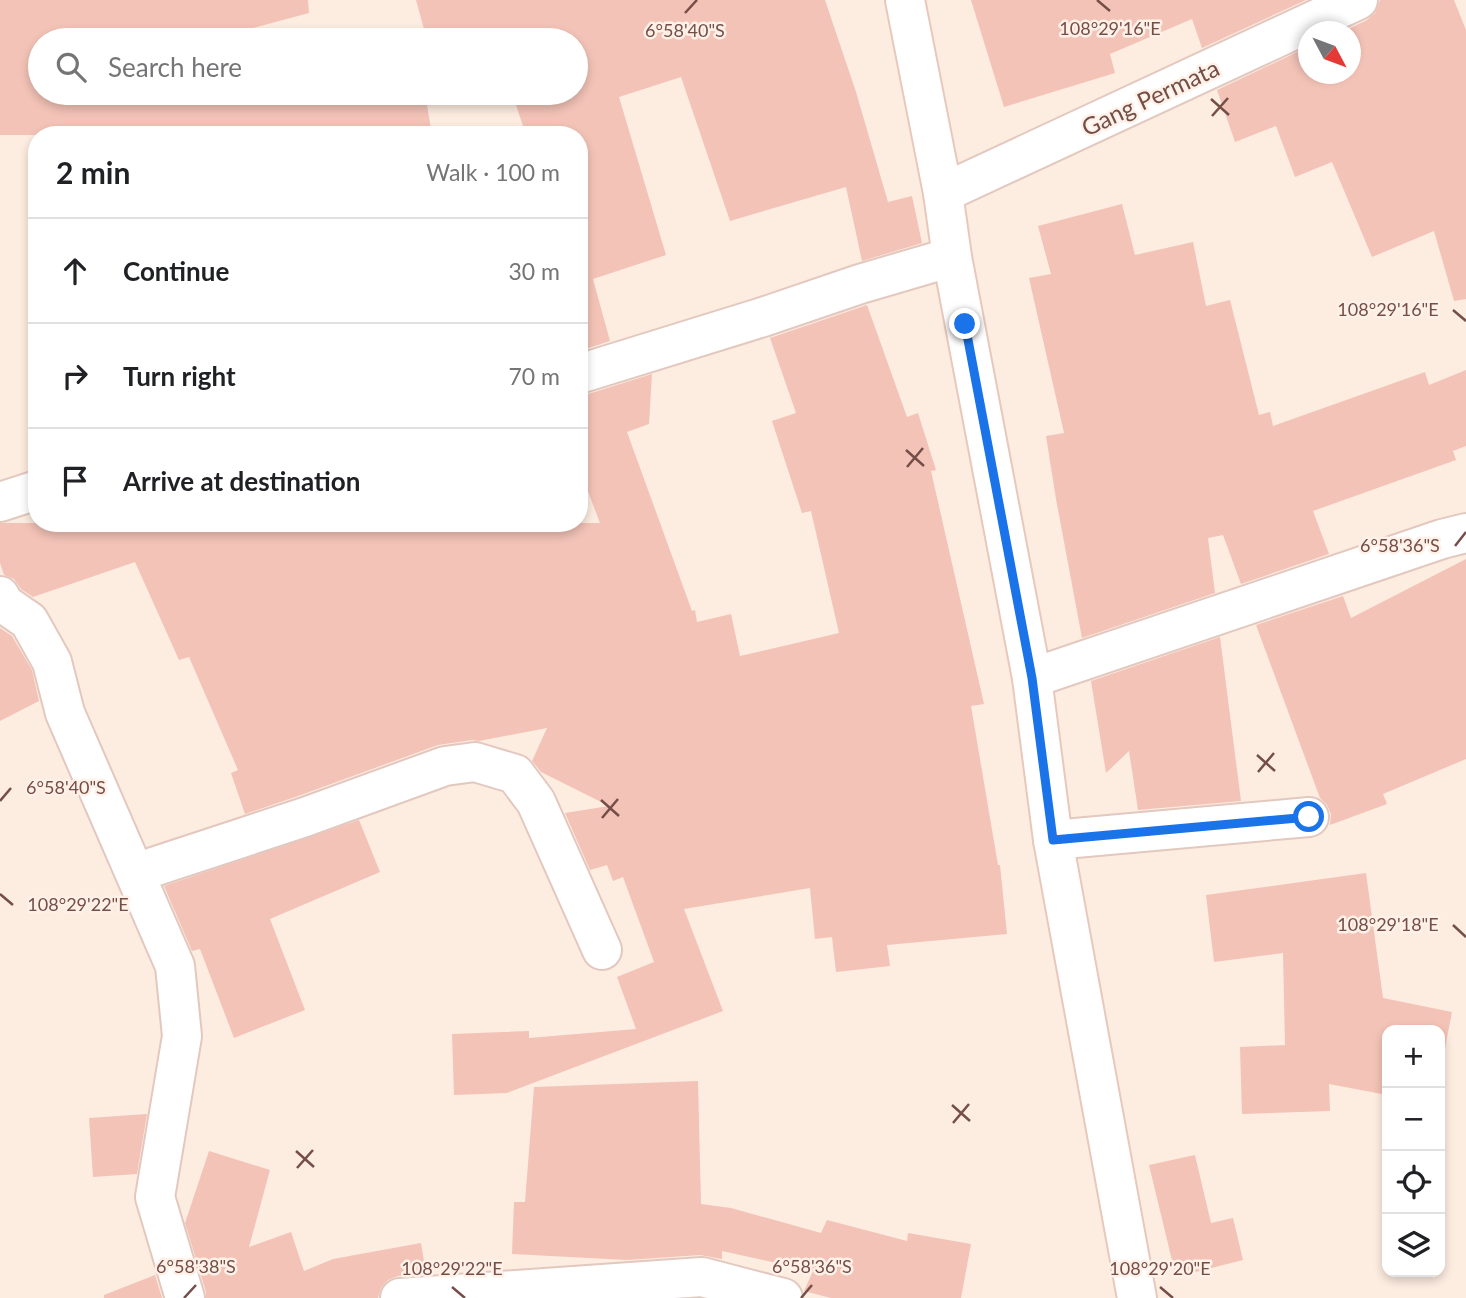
<!DOCTYPE html>
<meta charset="utf-8">
<style>
:root{--surface:#fff;--page:#f6f6f6;--text:#202124;--muted:#757577;--line:#e0e0e0}
body{margin:0;font-family:Lato,sans-serif;background:var(--page);color:var(--text)}
.controls{position:absolute;right:21px;bottom:21px;display:grid;overflow:hidden;border-radius:14px;box-shadow:0 4px 10px #0003}
.controls button{width:63px;height:63px;display:grid;place-items:center;padding:0;border:0;border-bottom:2px solid var(--line);background:var(--surface);color:var(--text);font:35px sans-serif}
.compass{position:absolute;left:1298px;top:21px;width:63px;height:63px;border-radius:50%;background:var(--surface);box-shadow:0 4px 10px #0003;rotate:131deg}
.stop{position:absolute;width:21px;height:21px;margin:-16px;border:5px solid #1a73e8;border-radius:50%;background:#fff}
.stop.end{background:#1a73e8;border-color:#fff;box-shadow:0 2px 7px #0008}
.list{margin:0;padding:0;list-style:none}
h2{display:flex;justify-content:space-between;align-items:center;height:91px;margin:0;padding:0 28px;font-size:30px}
h2 small{font-size:23px;font-weight:400;color:var(--muted)}
.list li{display:grid;grid-template-columns:46px 1fr auto;gap:21px;align-items:center;box-sizing:border-box;height:105px;padding:0 28px;border-top:2px solid var(--line)}
.list b{display:block;font-size:26px;white-space:nowrap}
.list em{font-size:23px;font-style:normal;color:var(--muted)}
.icon{flex:none;width:38px;height:38px;fill:none;stroke:currentColor;stroke-width:2;stroke-linecap:round;stroke-linejoin:round}
.map{position:relative;flex:none;width:1466px;height:1298px;overflow:hidden}
.search{position:absolute;background:var(--surface);box-shadow:0 4px 10px #0003;left:28px;top:28px;width:560px;height:77px;display:flex;align-items:center;gap:18px;box-sizing:border-box;padding:0 24px;border-radius:38px;color:var(--muted);font-size:26px}
.panel{position:absolute;background:var(--surface);box-shadow:0 4px 10px #0003;left:28px;top:126px;width:560px;height:406px;border-radius:28px}
.map>svg:first-child{display:block}
.building{fill:#f3c3b7}
.lines{fill:none;stroke-linecap:round;stroke-linejoin:round}
.street-casing{stroke:#e3c8bf;stroke-width:42}
.secondary-casing{stroke:#e8c8bc;stroke-width:42}
.street{stroke:#fff;stroke-width:38}
.secondary{stroke:#fff;stroke-width:38}
.route{stroke:#1a73e8;stroke-width:9}
.ticks{fill:none;stroke:#744e47;stroke-width:2.5}
.labels{text-anchor:middle;dominant-baseline:central;stroke-width:5;stroke-linejoin:round;paint-order:stroke}
.street-label{font-size:24px;fill:#744e47;stroke:#fff1e7}
.ticks-label{font-size:18px;text-anchor:middle;fill:#744e47;stroke:#fff1e7;stroke-width:5;stroke-linejoin:round;paint-order:stroke}
</style>
<div class="map">
<svg width="1466" height="1298" viewBox="0 0 1466 1298">
<rect width="100%" height="100%" fill="#fdece0"/>
<path class="building" d="M0,0H308L309,13L208,40H40V85L37,86L38,93H425L432,135H0Z
M416,0H825L856,92L888,202L912,196L922,243L862,261L846,187L730,221L681,77L619,97L666,255L593,279L610,341L579,351V135H526L512,93H576V40H427Z
M971,0H1306L1202,48L1192,19L1110,54L1115,73L1004,107Z
M1380,0H1454L1466,30V299L1454,301L1434,231L1372,257L1332,162L1295,177L1276,126L1235,142L1217,90L1308,47V74H1350V32H1342L1367,20L1375,13Z
M1122,204L1135,255L1193,242L1206,306L1230,300L1259,415L1270,412L1273,426L1425,372L1429,385L1466,370V446L1453,451L1456,460L1313,511L1329,554L1241,584L1223,535L1208,538L1215,593L1082,638L1056,499L1046,436L1064,433L1029,278L1051,274L1038,226Z
M867,305L907,417L918,413L936,470L931,471L984,704L971,706L998,865H1000L1007,934L887,945L890,966L836,972L832,937L815,939L810,888L684,909L723,1011L507,1093L454,1095L452,1034L529,1031V1038L636,1029L617,977L654,962L623,877L613,881L607,865L590,870L565,813L609,806L541,772L532,761L547,728L479,741L472,740L438,745L298,796L245,814L231,773L238,770L189,657L179,660L135,562L33,597L21,589L14,579L4,575L0,563V523H600L579,468V395H585L652,374L649,424L627,432L692,611L695,610L697,622L731,614L740,656L839,633L811,511L802,513L772,421L796,413L770,338Z
M1466,559V759L1383,794L1387,804L1330,825L1331,814L1327,805L1320,798L1256,625L1343,596L1351,618Z
M0,628L12,636L32,670L39,701L0,721Z
M1220,637L1241,801L1138,810L1129,751L1106,773L1091,681Z
M359,820L380,872L270,919L305,1010L234,1038L200,949L192,951L164,886Z
M1366,873L1383,998L1452,1012L1440,1074V1030H1387V1095L1329,1084L1330,1111L1242,1114L1240,1047L1285,1045L1283,953L1214,962L1206,895Z
M698,1081L701,1204L731,1208L821,1233L827,1220L907,1241L908,1233L971,1244L961,1298H831L804,1291L813,1271L722,1251V1259L700,1255L627,1260L512,1254L514,1202H525L534,1087Z
M147,1114L137,1174L93,1177L89,1118Z
M209,1151L270,1170L249,1247L291,1232L304,1271L333,1259L421,1243L426,1274L398,1276L388,1280L381,1288L378,1298H206V1292L185,1223Z
M1195,1155L1211,1223L1233,1218L1243,1260L1176,1277L1149,1165Z
M155,1275L162,1298H104V1295Z"/>
<g class="lines">
<g class="street-casing">
<path id="street" d="M943,193L1358,0
M579,374L763,317L860,284L952,257
M0,502L37,490
M0,596L3,603L29,621L52,662L65,713L175,966L182,1036L155,1197L185,1298
M1032,678L1442,539L1466,533
M1053,840L1309,817
M135,873L305,817L445,766L475,762L515,774L536,802L602,950
M400,1298L702,1277L783,1298"/>
</g>
<g class="secondary-casing">
<path id="secondary" d="M905,0L943,193L952,257L1032,678L1053,840L1137,1298"/>
</g>
<use href="#street" class="street"/>
<use href="#secondary" class="secondary"/>
</g>
<g class="lines">
<path class="route" d="M965,324L1032,678L1053,840L1309,817"/>
</g>
<path class="ticks" d="M1097,0L1110,11M685,13L697,0M1211,99L1229,115M1212,116L1228,98M1453,310L1466,321M906,450L924,466M907,467L923,448M1455,546L1466,532M1257,755L1275,771M1258,772L1274,753M601,800L619,816M0,801L11,788M602,818L618,799M0,894L13,905M1453,925L1466,937M952,1105L970,1121M953,1123L969,1104M296,1151L314,1167M297,1168L313,1150M452,1287L465,1298M1160,1287L1173,1298M184,1298L196,1285M801,1298L812,1285"/>
<g class="labels">
<g class="street-label">
<text transform="translate(1150 97) rotate(-25)">Gang Permata</text>
</g>
</g>
<g class="ticks-label">
<text x="1110" y="35">108°29'16"E</text>
<text x="685" y="37">6°58'40"S</text>
<text x="1388" y="316">108°29'16"E</text>
<text x="1400" y="552">6°58'36"S</text>
<text x="66" y="794">6°58'40"S</text>
<text x="78" y="911">108°29'22"E</text>
<text x="1388" y="931">108°29'18"E</text>
<text x="196" y="1273">6°58'38"S</text>
<text x="812" y="1273">6°58'36"S</text>
<text x="452" y="1275">108°29'22"E</text>
<text x="1160" y="1275">108°29'20"E</text>
</g>
</svg>
<div class="controls">
<button>+</button>
<button>−</button>
<button><svg class="icon" aria-label="locate" viewBox="0 0 24 24"><circle cx="12" cy="12" r="6"/><path d="M12 2v4M12 18v4M2 12h4M18 12h4"/></svg></button>
<button><svg class="icon" aria-label="layers" viewBox="0 0 24 24"><path d="M12 4l9 5-9 5-9-5zM3 14l9 5 9-5"/></svg></button>
</div>
<svg class="compass" viewBox="-18 -18 36 36"><path d="M0-13l5 13h-10z" fill="#e53935"/><path d="M0 13l5-13h-10z" fill="#757577"/></svg>
<div class="stop" style="left:1309px;top:817px"></div>
<div class="stop end" style="left:965px;top:324px"></div>
<div class="search"><svg class="icon" aria-label="search" viewBox="0 0 24 24"><circle cx="10" cy="10" r="6"/><path d="M15 15l6 6"/></svg>Search here</div>
<section class="panel">
<h2>2 min<small>Walk · 100 m</small></h2>
<ul class="list">
<li><svg class="icon" aria-label="ahead" viewBox="0 0 24 24"><path d="M12 20V5M6 11l6-6 6 6"/></svg><div><b>Continue</b></div><em>30 m</em></li>
<li><svg class="icon" aria-label="right" viewBox="0 0 24 24"><path d="M7 20v-9h11M14 6l5 5-5 5"/></svg><div><b>Turn right</b></div><em>70 m</em></li>
<li><svg class="icon" aria-label="arrive" viewBox="0 0 24 24"><path d="M6 21V4h12l-3 4 3 4H6"/></svg><div><b>Arrive at destination</b></div></li>
</ul>
</section>
</div>
